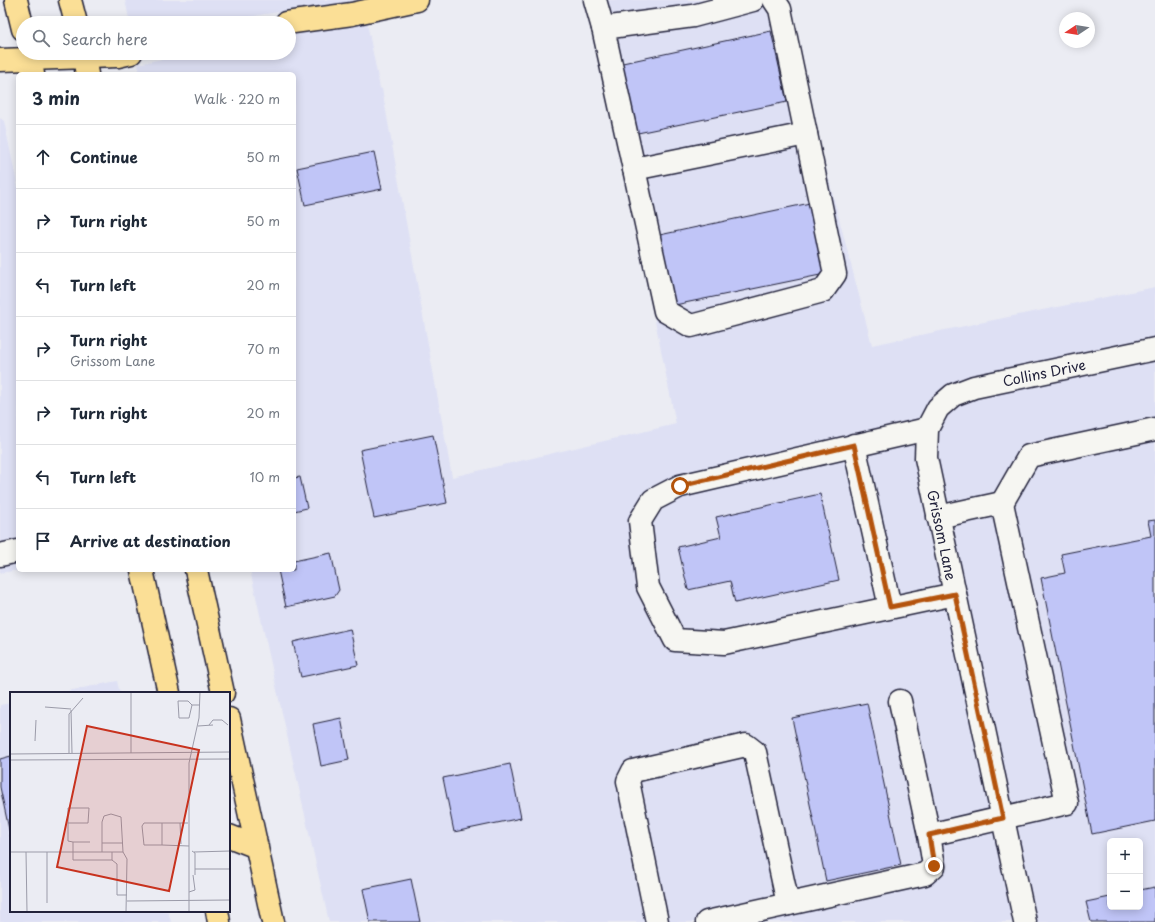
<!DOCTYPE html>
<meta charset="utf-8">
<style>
:root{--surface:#fff;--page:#f2f2f3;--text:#1f2937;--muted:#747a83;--line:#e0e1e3}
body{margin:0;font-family:"Playpen Sans",sans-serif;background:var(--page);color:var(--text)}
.controls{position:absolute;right:12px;bottom:12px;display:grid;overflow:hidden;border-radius:6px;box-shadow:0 2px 10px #0003}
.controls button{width:36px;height:36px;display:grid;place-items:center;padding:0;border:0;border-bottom:1px solid var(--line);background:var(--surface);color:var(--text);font:20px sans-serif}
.compass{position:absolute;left:1059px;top:12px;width:36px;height:36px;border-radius:50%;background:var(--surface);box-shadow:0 2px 10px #0003;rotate:258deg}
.stop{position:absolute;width:12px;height:12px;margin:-9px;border:3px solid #b45309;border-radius:50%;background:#fff}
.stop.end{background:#b45309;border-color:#fff;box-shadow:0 1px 4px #0008}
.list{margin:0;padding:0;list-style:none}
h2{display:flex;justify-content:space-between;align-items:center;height:52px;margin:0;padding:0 16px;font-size:17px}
h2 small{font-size:13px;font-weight:400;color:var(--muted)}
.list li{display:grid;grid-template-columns:26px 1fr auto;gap:12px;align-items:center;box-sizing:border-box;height:64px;padding:0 16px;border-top:1px solid var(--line)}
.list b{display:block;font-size:15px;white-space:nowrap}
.list p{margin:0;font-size:13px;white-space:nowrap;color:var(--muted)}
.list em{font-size:13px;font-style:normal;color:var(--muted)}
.icon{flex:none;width:22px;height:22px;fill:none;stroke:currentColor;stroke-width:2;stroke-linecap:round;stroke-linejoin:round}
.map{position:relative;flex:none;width:1155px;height:922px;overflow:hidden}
.search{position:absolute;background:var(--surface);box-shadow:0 2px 10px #0003;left:16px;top:16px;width:280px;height:44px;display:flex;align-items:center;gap:10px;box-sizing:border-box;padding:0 14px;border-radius:22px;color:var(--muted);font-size:15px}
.panel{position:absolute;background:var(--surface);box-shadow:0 2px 10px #0003;left:16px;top:72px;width:280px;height:500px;border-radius:6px}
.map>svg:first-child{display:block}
.built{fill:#dee0f4;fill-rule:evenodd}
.building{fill:#c0c5f7;stroke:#22223b}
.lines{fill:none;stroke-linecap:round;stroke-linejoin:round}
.minor-casing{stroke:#22223b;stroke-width:25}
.major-casing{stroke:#22223b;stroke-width:25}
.highway-casing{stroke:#22223b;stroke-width:25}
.minor{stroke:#f6f6f2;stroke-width:22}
.major{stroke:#fbdf96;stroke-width:22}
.highway{stroke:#fbdf96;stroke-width:22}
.route{stroke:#b45309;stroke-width:5}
.labels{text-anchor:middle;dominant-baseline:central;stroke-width:3;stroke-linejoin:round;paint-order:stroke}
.street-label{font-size:14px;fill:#22223b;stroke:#f6f6f2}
.inset-road{fill:none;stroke:#9b9ba9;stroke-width:1}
.view{fill:#c8321e;fill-opacity:0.15;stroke:#c8321e;stroke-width:2}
.inset-edge{fill:none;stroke:#22223b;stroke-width:2}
</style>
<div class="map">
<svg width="1155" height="922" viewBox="0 0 1155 922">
<rect width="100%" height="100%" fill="#ebecf3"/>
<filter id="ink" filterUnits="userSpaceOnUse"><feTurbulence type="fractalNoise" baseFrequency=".025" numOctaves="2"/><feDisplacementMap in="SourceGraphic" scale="8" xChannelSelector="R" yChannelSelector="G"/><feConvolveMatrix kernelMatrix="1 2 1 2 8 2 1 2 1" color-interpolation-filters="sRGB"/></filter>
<g filter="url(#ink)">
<path class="built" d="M125,0H359L265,14L220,23H130Z
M590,0H782L872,345L1155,287V922H329L250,570H294V74H140L138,64L191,53H289V35L367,23L380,88L382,89L452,477L676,424ZM1110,841H1140V907H1110Z
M0,118L4,121L18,188L19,570L0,573Z
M117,681L120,693H58Z
M11,703V911H168L171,922H0V705Z"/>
<path class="building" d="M771,31L787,102L633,134L618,64Z
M374,152L382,189L305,205L297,168Z
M810,203L825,274L670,306L655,236Z
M433,435L447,503L374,518L360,450Z
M300,477L307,508L294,511V478Z
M820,494L839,580L735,603L730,581L688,590L678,547L721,537L716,517Z
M1155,520V821L1092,834L1041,578L1065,573L1061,554L1151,536L1148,521Z
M331,553L339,590L335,596L286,607L278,570H294V561Z
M350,629L358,665L301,677L293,642Z
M867,703L901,865L826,881L792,718Z
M341,718L349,760L321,766L313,724Z
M11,756V839L0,787V759Z
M510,764L521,818L454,832L443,778Z
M411,879L420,922H370L363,889Z
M1155,887V922H1091L1086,902L1110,897V907H1140V890Z"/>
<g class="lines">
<g class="minor-casing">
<g id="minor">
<path d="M595,0L603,28L634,169L806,134L780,9L774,0"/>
<path d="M603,28L693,16L753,0"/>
<path d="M634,169L665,311L691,326L823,291L835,274L806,134"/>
<path d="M927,429L680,486L653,500L640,521L648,587L675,640L724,643L955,594"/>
<path d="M854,445L890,607"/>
<path d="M1002,503L1029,456L1155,429"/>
<path d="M0,555L18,551"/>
<path d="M900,701L929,835"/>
<path d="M657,922L628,781L633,771L746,745L755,752L788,904"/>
<path d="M707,922L925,874L934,866L929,835L1067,803L1002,503L938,517"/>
<path id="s1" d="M1025,922L926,458L927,429L938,408L953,395L974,387L1155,349"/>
</g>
</g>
<g class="major-casing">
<path id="major" d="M286,23L352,14L417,0
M0,60L118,56L131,53"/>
</g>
<g class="highway-casing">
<path id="highway" d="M16,0L23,29
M70,0L76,23
M29,53L33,74
M83,53L87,74
M142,570L169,693
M196,570L223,693
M229,719L273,922
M229,836L257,847
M217,911L219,922"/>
</g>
<use href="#minor" class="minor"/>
<use href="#major" class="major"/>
<use href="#highway" class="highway"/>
</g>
</g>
<g class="lines" filter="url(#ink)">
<path class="route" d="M680,486L854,445L890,607L955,594L1003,818L929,835L934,866"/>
</g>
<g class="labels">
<g class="street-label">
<text stroke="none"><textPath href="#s1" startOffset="641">Collins Drive</textPath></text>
<text transform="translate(942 535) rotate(78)">Grissom Lane</text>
</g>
</g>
<g transform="translate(10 692)">
<rect width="220" height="220" fill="#ebecf3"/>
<path class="inset-road" d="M182,13L179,26H169L168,9H178L182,13H190M35,15L61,17M61,18L62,61M199,33L203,28H212L218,33M188,34L203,33M25,49L26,28M59,61V22L73,6M121,61V1M0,62L220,60M0,68L220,67M58,131H78L79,116H58V149L63,150V168H102V160M170,131L171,152M178,131H152V153L179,154M63,150H80M92,151H113M152,153H134L132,134L134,131H152M182,159L185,161V183M0,160H113L117,167L116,220M16,160L17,220M92,160V130L94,124L101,122L111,125L113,160M184,160L220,159M102,168L107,172V203H117M185,177H220M179,200L185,198L183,183M117,209L220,208M37,211V160M179,220V71L189,26L190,0"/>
<path class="view" d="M77,34L189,58L159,199L47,175Z"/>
<rect width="220" height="220" class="inset-edge"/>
</g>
</svg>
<div class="controls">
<button>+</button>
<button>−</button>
</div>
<svg class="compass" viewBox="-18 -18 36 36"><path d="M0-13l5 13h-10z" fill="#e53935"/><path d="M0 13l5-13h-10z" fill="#747a83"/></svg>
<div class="stop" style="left:680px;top:486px"></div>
<div class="stop end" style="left:934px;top:866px"></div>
<div class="search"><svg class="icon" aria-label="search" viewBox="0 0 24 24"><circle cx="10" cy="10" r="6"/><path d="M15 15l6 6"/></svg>Search here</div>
<section class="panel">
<h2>3 min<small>Walk · 220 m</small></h2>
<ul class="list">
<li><svg class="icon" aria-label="ahead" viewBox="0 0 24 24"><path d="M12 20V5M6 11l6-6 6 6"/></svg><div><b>Continue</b></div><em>50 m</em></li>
<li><svg class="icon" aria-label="right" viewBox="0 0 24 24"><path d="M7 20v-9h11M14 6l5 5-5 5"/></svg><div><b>Turn right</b></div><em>50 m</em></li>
<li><svg class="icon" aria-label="left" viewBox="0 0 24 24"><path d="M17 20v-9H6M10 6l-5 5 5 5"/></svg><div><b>Turn left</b></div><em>20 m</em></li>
<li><svg class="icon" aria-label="right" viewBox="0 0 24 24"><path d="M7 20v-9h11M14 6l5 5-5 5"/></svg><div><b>Turn right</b><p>Grissom Lane</p></div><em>70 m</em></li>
<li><svg class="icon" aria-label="right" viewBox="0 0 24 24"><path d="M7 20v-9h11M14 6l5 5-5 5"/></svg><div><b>Turn right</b></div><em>20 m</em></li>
<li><svg class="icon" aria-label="left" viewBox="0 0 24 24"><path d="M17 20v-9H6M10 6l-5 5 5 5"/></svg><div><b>Turn left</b></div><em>10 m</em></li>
<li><svg class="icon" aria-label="arrive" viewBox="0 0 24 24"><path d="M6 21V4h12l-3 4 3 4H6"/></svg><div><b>Arrive at destination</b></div></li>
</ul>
</section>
</div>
